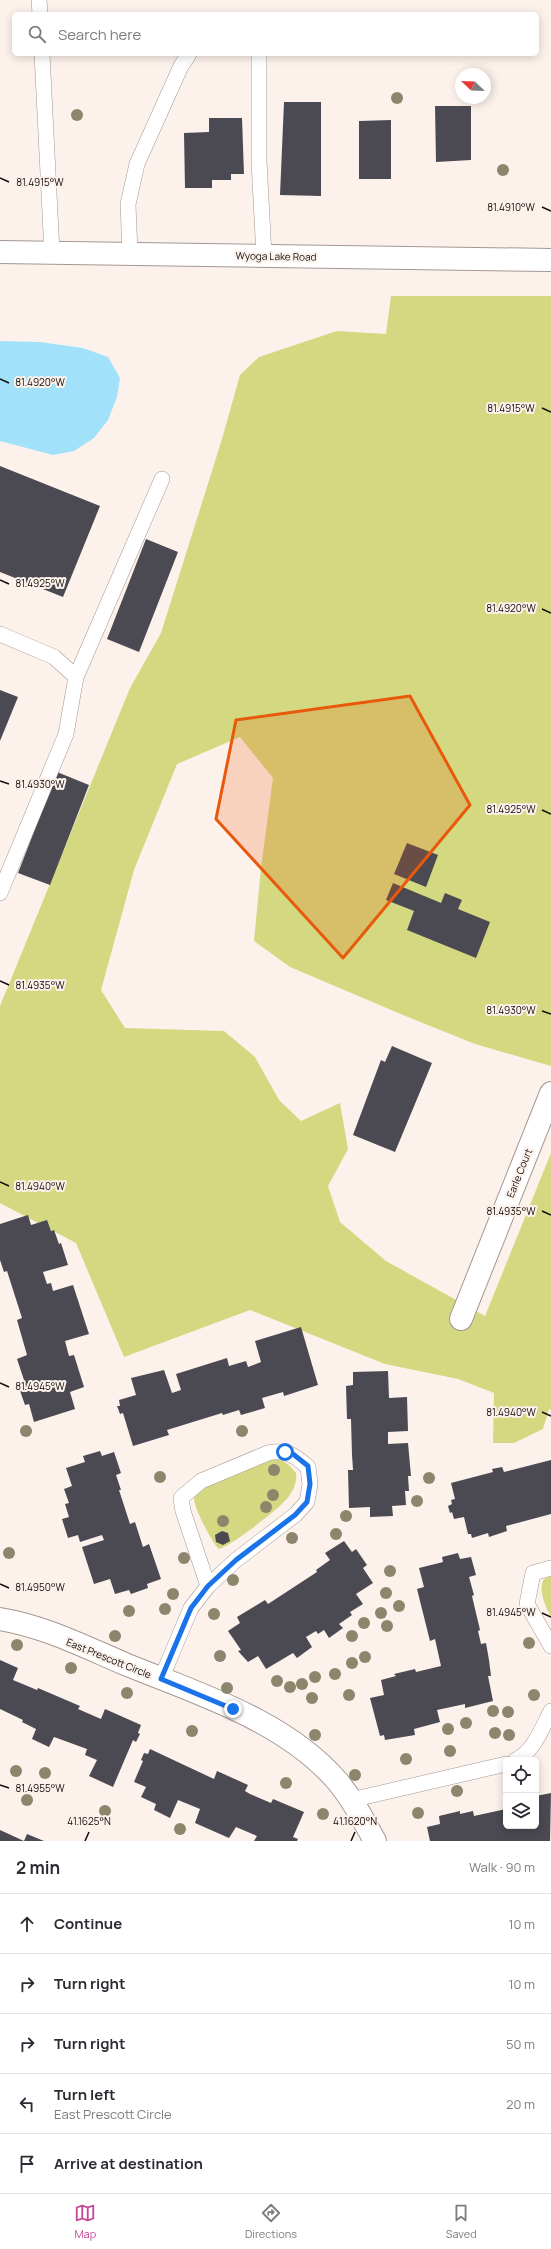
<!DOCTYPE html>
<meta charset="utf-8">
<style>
:root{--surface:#fff;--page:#f2f2f3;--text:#2b2b33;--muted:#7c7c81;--line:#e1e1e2;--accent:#c44897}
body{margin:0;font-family:Manrope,sans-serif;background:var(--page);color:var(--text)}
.controls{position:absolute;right:12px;bottom:12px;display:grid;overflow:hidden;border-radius:6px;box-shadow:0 2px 10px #0003}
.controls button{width:36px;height:36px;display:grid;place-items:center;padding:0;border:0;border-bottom:1px solid var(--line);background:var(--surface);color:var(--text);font:20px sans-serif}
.compass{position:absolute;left:455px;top:68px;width:36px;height:36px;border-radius:50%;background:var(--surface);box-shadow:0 2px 10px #0003;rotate:293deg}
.stop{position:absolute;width:12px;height:12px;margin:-9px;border:3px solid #1a73e8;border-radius:50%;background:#fff}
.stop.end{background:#1a73e8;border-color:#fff;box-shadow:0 1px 4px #0008}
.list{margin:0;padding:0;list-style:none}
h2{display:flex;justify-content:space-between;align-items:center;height:52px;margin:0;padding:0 16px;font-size:17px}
h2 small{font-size:13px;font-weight:400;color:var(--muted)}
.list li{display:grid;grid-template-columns:26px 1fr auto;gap:12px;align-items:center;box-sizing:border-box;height:60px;padding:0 16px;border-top:1px solid var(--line)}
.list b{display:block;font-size:15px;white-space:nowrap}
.list p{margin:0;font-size:13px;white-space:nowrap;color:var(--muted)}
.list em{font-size:13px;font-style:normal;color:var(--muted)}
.icon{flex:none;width:22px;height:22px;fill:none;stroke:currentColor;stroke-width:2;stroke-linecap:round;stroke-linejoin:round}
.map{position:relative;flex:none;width:551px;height:1841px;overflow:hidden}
.search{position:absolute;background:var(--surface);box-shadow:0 2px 10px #0003;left:12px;right:12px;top:12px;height:44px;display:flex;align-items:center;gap:10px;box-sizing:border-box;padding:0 14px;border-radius:6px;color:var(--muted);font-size:15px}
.sheet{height:352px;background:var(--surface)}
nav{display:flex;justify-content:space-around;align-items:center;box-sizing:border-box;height:56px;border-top:1px solid var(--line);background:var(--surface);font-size:11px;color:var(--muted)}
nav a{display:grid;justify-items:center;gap:2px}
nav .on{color:var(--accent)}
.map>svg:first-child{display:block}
.green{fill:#d4d981}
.water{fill:#a1e2fa}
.building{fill:#4b4a53}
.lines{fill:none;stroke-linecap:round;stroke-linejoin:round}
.service-casing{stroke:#a39893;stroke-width:16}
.minor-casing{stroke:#a39893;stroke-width:24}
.tertiary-casing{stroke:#a39893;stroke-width:24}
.service{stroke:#fff;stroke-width:15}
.minor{stroke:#fff;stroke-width:22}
.tertiary{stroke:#fff;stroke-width:22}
.tree{fill:#8b866c}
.route{stroke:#1a73e8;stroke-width:5}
.marked{fill:#e8590c;fill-opacity:0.2;stroke:#e8590c;stroke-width:3;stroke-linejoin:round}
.ticks{fill:none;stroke:#110d0b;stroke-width:1.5}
.labels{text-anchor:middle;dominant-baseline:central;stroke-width:4;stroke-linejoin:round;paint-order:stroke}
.street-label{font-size:10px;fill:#110d0b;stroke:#fdf1eb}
.ticks-label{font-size:10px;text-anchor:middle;fill:#110d0b;stroke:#fdf1eb;stroke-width:4;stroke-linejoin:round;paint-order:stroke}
</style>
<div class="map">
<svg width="551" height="1841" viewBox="0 0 551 1841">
<rect width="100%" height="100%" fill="#fdf1eb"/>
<path class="green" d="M391,296H551V1066L475,1044L403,1015L290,967L254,941L261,868L273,778L240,737L177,764L134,870L101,990L125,1028L224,1031L255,1057L279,1100L301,1121L340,1103L348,1149L328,1186L340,1222L386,1261L485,1316L551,1153V1410L549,1409L543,1429L514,1443H493L494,1393L458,1379L385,1364L250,1310L124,1357L76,1243L0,1203V1006L130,688L161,633L222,439L240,375L259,357L337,331L386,334Z
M272,1459C283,1459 289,1464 296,1473C297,1482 294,1489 289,1496C282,1507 231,1546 219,1549C213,1545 193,1506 194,1498C194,1495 196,1492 197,1489Z
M551,1576V1617C545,1605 538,1591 544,1579Z"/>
<path class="water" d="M0,341L40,342L83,348L108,357L120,378L117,397L108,420L94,438L74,451L53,455L0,441Z"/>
<path class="building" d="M284,102H321V196L280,195Z
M435,106H471V160L436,162Z
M209,118H242L244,174H231V180H212V188H185L184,133L209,132Z
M391,120V179H359V121Z
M0,466L100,506L63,597L0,572Z
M146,539L178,552L139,652L107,639Z
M0,690L18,697L0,741Z
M57,772L89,785L50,885L18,873Z
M407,843L438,855L426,887L394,874Z
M393,883L441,903L445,893L462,900L458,909L490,922L476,958L407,930L414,911L386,900Z
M392,1046L432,1063L395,1152L353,1135L381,1060L385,1062Z
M28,1215L31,1225L47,1220L51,1231L54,1230L59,1244L61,1243L68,1265L43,1272L47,1284L51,1283L53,1291L73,1285L89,1334L65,1341L69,1356L74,1355L84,1387L70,1392L75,1409L34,1422L29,1404L25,1405L18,1385L25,1383L17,1359L27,1355L17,1320L22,1318L7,1271L4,1272L0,1260V1224Z
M301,1327L318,1385L284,1396L283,1392L262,1398L265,1408L241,1415L239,1410L223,1415L222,1413L167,1430L169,1435L133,1446L123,1413L120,1414L117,1406H120L119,1400L136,1395L131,1378L164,1370L172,1393L181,1390L176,1374L227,1358L229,1366L246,1361L248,1367L261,1362L255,1341Z
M388,1371L389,1398L407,1397L408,1431L388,1432V1444L408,1443L411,1476H408L409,1491H405L406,1505L392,1506L393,1516L370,1517V1507L349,1508L348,1470H353L352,1455L351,1419H347L346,1386L353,1385V1372Z
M100,1451L102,1456L114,1452L121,1473L116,1475L121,1490H119L130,1524L135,1522L143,1547L149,1544L161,1579L147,1584L148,1588L131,1594L129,1590L115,1594L110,1579L94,1584L82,1547L104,1540L102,1535L80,1542L78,1535L68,1538L62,1519L69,1517L65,1504L69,1503L64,1489L72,1486L66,1468L85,1462L83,1456Z
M551,1460V1514L506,1526L507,1531L489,1537L488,1533L472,1538L471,1534H468L464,1517L454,1519L452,1512L450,1513L448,1506L452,1504L451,1500L455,1499L451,1483L493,1472L492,1469L502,1467L504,1472Z
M222,1531L228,1533L230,1541L223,1545L216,1542L215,1535Z
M344,1541L352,1552L356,1549L367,1565L363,1568L373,1583L356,1594L363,1604L350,1612L352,1615L339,1624L343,1628L329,1638L324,1630L318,1634L316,1631L306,1637L312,1647L297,1658L293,1653L266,1669L258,1656L248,1662L238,1651L241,1650L228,1631L240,1623L237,1617L265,1600L268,1604L317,1572L316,1570L330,1560L325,1553Z
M458,1553L460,1559L471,1557L476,1575L469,1577L474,1595L472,1596L480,1630L478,1631L481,1644L486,1643L489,1660L491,1676H488L493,1701L465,1708V1704L437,1710L440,1722L414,1729L415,1735L385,1740L384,1735L380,1736L370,1698L384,1695L381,1680L396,1676L394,1674L415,1669L416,1672L441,1666L435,1639L430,1641L417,1589L424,1587L419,1568L443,1562L442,1557Z
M0,1660L18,1668L13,1680L37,1690L38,1688L80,1706L78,1709L101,1719L105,1709L141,1725L138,1733L140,1734L136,1742L133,1740L113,1787L89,1776L97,1760L85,1755L87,1749L54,1737L49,1747L32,1739L36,1729L22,1722L23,1720L0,1709Z
M150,1749L214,1779L217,1771L248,1785L245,1791L250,1794L271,1803L273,1799L304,1812L293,1837L298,1839L297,1841H254L257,1836L236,1827L229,1838L195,1823L200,1809L178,1800L170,1818L154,1810L156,1804L141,1797L146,1787L134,1782L143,1761L141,1760L144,1753L148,1754Z
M551,1793L550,1841H430L427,1827L440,1824L439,1816L460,1811V1814L473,1811L474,1816L506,1809V1826H536V1796Z
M0,1830L24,1841L27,1834L44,1841H0Z"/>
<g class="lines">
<g class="service-casing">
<path id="service" d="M39,0L40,14
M42,54L52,253
M259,54V161L264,256
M130,254L128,204L137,164L181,66L189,54
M0,634L54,657L76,677L66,734L0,893
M76,677L162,479
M551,1568L533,1573L527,1604L551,1646
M161,1679L191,1608L208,1586L236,1560L295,1515L307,1502L310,1484L308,1467C294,1455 286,1449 268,1453L201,1481L181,1498L183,1511L208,1586
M516,1760C534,1751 542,1728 551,1711
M351,1800L506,1764"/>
</g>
<g class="minor-casing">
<path id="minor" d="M461,1319L551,1093
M0,1619C44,1626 85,1647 125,1664C198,1694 285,1720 338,1782C353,1800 364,1821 375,1841"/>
</g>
<g class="tertiary-casing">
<path id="tertiary" d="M0,252L551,260"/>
</g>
<use href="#service" class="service"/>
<use href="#minor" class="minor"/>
<use href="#tertiary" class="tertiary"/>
</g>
<g class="tree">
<circle cx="397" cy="98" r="6"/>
<circle cx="77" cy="115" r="6"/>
<circle cx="503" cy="170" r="6"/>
<circle cx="26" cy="1431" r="6"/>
<circle cx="242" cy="1431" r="6"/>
<circle cx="274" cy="1470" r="6"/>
<circle cx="160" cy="1477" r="6"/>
<circle cx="429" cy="1478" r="6"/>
<circle cx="273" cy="1495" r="6"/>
<circle cx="417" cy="1501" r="6"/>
<circle cx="266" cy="1507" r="6"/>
<circle cx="346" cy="1516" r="6"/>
<circle cx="223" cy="1521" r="6"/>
<circle cx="336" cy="1534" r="6"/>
<circle cx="292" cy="1538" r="6"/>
<circle cx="9" cy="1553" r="6"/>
<circle cx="184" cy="1558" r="6"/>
<circle cx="390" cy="1571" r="6"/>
<circle cx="233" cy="1580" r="6"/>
<circle cx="386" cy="1593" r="6"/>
<circle cx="173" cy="1594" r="6"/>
<circle cx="399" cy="1606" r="6"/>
<circle cx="165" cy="1609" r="6"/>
<circle cx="129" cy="1611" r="6"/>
<circle cx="381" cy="1613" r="6"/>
<circle cx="214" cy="1614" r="6"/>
<circle cx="364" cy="1623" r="6"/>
<circle cx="387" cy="1626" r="6"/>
<circle cx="115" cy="1636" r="6"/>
<circle cx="352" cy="1636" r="6"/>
<circle cx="529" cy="1643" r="6"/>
<circle cx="17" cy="1645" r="6"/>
<circle cx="220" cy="1656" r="6"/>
<circle cx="365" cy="1657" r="6"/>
<circle cx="352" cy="1663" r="6"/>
<circle cx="71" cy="1668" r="6"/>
<circle cx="335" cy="1674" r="6"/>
<circle cx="315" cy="1677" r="6"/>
<circle cx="277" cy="1681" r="6"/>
<circle cx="302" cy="1684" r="6"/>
<circle cx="290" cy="1687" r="6"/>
<circle cx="227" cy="1688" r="6"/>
<circle cx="127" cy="1693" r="6"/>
<circle cx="349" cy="1695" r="6"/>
<circle cx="534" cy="1695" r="6"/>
<circle cx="312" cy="1698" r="6"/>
<circle cx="493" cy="1711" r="6"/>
<circle cx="508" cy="1712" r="6"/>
<circle cx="466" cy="1723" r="6"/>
<circle cx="448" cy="1729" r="6"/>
<circle cx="192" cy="1731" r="6"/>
<circle cx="495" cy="1733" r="6"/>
<circle cx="315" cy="1735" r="6"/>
<circle cx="509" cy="1735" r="6"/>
<circle cx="450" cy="1751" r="6"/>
<circle cx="406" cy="1759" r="6"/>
<circle cx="16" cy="1771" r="6"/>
<circle cx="45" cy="1773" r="6"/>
<circle cx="355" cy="1775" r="6"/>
<circle cx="286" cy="1783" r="6"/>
<circle cx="457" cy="1791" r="6"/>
<circle cx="27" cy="1800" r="6"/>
<circle cx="105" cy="1811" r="6"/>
<circle cx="418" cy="1813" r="6"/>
<circle cx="323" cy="1814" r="6"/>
<circle cx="180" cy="1829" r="6"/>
</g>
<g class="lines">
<path class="route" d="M233,1709L161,1679L191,1608L208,1586L236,1560L295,1515L307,1502L310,1484L308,1466L293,1454L285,1452"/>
</g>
<path class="marked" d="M410,696L470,805L343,958L216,819L236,720Z"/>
<path class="ticks" d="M0,178L9,182M542,207L551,211M0,379L9,383M542,408L551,412M0,580L9,584M542,609L551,613M0,781L9,784M542,810L551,814M0,981L9,985M542,1011L551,1014M0,1182L9,1186M542,1211L551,1215M0,1383L9,1387M542,1412L551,1416M0,1584L9,1588M542,1613L551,1617M0,1785L9,1788M85,1841L89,1832M351,1841L355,1832"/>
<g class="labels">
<g class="street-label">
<text transform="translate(276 256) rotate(1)">Wyoga Lake Road</text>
<text transform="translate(519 1173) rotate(-68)">Earle Court</text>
<text transform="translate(109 1658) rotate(22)">East Prescott Circle</text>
</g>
</g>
<g class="ticks-label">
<text x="40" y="186">81.4915°W</text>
<text x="511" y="211">81.4910°W</text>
<text x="40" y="386">81.4920°W</text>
<text x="511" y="412">81.4915°W</text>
<text x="40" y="587">81.4925°W</text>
<text x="511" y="612">81.4920°W</text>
<text x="40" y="788">81.4930°W</text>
<text x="511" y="813">81.4925°W</text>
<text x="40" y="989">81.4935°W</text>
<text x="511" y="1014">81.4930°W</text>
<text x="40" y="1190">81.4940°W</text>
<text x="511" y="1215">81.4935°W</text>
<text x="40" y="1390">81.4945°W</text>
<text x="511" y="1416">81.4940°W</text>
<text x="40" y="1591">81.4950°W</text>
<text x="511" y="1616">81.4945°W</text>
<text x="40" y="1792">81.4955°W</text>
<text x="89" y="1825">41.1625°N</text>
<text x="355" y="1825">41.1620°N</text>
</g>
</svg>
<div class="controls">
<button><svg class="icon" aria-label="locate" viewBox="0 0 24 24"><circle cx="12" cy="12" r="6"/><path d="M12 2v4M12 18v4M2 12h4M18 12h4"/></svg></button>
<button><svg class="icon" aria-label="layers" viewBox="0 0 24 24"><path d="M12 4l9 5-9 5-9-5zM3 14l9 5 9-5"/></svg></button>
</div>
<svg class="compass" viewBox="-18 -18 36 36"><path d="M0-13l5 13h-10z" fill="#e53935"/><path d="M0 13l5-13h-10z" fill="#7c7c81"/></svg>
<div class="stop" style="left:285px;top:1452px"></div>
<div class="stop end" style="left:233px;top:1709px"></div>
<div class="search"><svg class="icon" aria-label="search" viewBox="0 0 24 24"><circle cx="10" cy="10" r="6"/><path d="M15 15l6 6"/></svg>Search here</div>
</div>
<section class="sheet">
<h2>2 min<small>Walk · 90 m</small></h2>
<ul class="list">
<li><svg class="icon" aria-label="ahead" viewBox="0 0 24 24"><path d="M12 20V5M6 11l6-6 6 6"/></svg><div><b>Continue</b></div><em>10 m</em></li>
<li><svg class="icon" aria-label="right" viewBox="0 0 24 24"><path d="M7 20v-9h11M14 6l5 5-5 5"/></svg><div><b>Turn right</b></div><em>10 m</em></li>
<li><svg class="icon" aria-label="right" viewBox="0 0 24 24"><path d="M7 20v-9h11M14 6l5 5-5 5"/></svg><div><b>Turn right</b></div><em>50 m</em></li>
<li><svg class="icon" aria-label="left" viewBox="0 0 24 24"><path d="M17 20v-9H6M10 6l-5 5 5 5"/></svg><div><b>Turn left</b><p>East Prescott Circle</p></div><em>20 m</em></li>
<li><svg class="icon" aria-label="arrive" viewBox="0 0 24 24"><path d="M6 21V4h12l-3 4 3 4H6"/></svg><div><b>Arrive at destination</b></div></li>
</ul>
</section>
<nav>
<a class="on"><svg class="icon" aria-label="map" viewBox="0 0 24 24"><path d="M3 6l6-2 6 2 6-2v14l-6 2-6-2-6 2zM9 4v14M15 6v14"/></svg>Map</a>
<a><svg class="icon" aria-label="directions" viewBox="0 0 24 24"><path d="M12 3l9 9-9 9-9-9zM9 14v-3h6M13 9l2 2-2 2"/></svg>Directions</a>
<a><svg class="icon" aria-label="saved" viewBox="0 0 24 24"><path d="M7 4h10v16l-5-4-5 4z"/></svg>Saved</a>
</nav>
